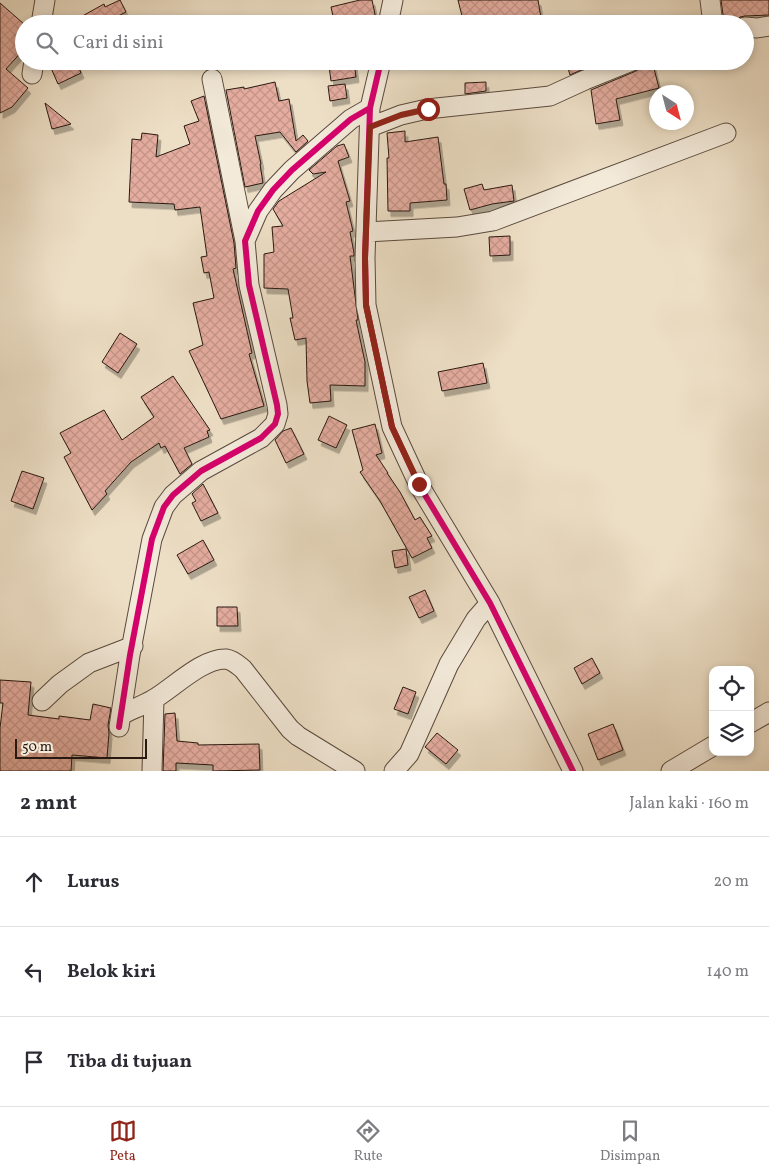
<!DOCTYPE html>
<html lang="id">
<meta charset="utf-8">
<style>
:root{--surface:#fff;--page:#f2f2f3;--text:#2b2b33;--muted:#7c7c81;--line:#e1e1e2;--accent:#8f2418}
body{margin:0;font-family:Vollkorn,serif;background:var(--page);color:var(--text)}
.controls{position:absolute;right:15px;bottom:15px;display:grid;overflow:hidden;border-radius:10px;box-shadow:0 2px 8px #0003}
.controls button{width:45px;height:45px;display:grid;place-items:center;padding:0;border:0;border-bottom:1px solid var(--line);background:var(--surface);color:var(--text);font:25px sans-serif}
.compass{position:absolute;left:649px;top:85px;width:45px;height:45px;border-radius:50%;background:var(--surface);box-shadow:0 2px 8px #0003;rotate:144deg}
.scale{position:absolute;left:15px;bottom:12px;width:132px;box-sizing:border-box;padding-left:5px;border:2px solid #291911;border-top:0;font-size:14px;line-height:18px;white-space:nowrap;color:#291911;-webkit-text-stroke:4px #f3eada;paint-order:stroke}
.stop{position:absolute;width:15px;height:15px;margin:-11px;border:4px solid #8f2418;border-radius:50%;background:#fff}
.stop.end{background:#8f2418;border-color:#fff;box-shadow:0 1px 5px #0008}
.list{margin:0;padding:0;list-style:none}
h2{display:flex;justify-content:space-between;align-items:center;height:65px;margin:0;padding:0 20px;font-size:21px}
h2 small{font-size:16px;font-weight:400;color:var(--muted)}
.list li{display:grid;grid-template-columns:32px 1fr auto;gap:15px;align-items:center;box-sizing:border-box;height:90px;padding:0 20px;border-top:1px solid var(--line)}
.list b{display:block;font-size:19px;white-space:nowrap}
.list em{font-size:16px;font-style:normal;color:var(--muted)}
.icon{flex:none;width:28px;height:28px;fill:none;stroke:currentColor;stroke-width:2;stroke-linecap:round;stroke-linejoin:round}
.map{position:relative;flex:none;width:769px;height:771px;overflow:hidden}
.search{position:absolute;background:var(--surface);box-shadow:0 2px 8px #0003;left:15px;right:15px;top:15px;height:55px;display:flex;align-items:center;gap:12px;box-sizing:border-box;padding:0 18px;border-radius:28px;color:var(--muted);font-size:19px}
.sheet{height:335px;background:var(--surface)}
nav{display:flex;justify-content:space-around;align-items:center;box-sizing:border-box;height:70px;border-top:1px solid var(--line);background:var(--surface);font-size:14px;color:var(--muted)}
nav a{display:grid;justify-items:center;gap:2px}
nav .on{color:var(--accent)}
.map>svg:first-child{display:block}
.building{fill:url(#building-cross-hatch);stroke:#291911;filter:url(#shadow)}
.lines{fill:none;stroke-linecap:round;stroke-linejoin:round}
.minor-casing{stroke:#5a4a3e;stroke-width:21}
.minor{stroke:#f3eada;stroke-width:19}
.cycleway-casing{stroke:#f3eada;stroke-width:9}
.cycleway{stroke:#d6006c;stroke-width:6}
.route{stroke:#8f2418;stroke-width:6}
</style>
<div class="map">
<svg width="769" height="771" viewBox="0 0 769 771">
<defs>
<pattern id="building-cross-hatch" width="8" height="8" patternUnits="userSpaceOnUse" patternTransform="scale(1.25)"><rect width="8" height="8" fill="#e5ada0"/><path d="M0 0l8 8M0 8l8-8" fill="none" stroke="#c49489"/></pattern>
<filter id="shadow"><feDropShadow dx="3" dy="5.5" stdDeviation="0" flood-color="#0004"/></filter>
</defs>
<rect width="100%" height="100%" fill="#eddfc6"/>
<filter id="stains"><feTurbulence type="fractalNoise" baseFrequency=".004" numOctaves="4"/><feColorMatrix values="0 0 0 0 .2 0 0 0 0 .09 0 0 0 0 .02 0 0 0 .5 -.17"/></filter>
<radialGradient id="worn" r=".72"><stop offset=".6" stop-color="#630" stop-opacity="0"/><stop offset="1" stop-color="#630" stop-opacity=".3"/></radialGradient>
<path class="building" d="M120,0L126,12L112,19L114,24H68L104,4L105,7Z
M360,0H372L377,24H359L358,16L334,21L331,7Z
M458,0H538L541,18L523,20L524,24H464Z
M721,0H769V15L745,16L740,17L736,21L724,22Z
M0,3L24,24V49L6,69L28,88L12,107L0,113Z
M65,61H76L81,73L58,84L51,68Z
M566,61H601L570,75Z
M643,61H652L659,88L616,99L620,120L596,124L591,90L636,71L641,68Z
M354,62L356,77L331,81L329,66Z
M275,82L279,101L289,99L296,141L303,135L308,141L296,152L280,132L255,136L261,164H260L263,183L245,187L226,90L244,87V89Z
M486,82V91L465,94V83Z
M345,84L347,98L330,101L328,86Z
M204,96L234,243L236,268L233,269L252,353L249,354L264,406L221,419L189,351L203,345L193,303L214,298L209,272L204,273L201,257L207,256L200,207L175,210L174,204L129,202L132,139L141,140L142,133L158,135L156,157L190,144L184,126L199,121L191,101Z
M45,103L71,124L52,129Z
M405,131V142L438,137L444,184H446L447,200L410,203V211H388L387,158H389L387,133Z
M344,144L349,157L338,161L350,201L346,202L353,231L350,232L354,253V256H350L358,320H356L365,362V386L330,385L331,401L310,403L307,381L306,338L295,340L290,318H293L288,289L264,288V254L274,252L272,227L283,226L273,209L279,201L326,172L313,174L309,170L337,146Z
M482,184L484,190L512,185L514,201L492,204L470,210L464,189Z
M510,236V255L490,256L489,237Z
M120,333L137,344L118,373L102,362Z
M483,363L487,383L442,391L438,372Z
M173,376L210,430L207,431L209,437L184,448L192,464L180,474L165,446L161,448L159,443L131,462L105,491L107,494L92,510L64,457L71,453L60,433L104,410L122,440L154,417L141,397Z
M329,416L347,425L336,448L318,440Z
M375,424L382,453L376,455L388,473H387L400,492L415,520L420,517L432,536L427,538L432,548L412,558L380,501L360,472L363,470L352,430Z
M291,428L304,454L286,463L275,440L283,431Z
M22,471L44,478L33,509L11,501Z
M203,484L218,513L201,521L192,503L196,501L192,494Z
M203,540L214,560L188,574L177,555Z
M406,549L408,565L395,568L392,551Z
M425,590L434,611L419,618L409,597Z
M217,607H237L238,626H217Z
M592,658L600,673L582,684L574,668Z
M0,680L31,682L28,715L59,719V716L90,720L93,704L111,708L108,725L109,733L107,758L72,755L71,771H0V728L3,703H0Z
M403,687L416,692L408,714L394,709Z
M175,713L177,741L198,743V745L259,744L260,770L213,771V765L176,763V771H163L165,714Z
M613,724L623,750L598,760L588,734Z
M437,733L458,750L446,764L425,747Z"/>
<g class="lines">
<g class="minor-casing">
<path id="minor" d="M710,0L713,24
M41,24L45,0
M388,24L393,0
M745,27L757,28L769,26
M381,61L370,108L365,258L366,305L392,427L419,485L490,603L573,771
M32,74L34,61
M212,79L245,241
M370,127L401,115L427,109L550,96L585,80L632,61
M366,232L457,227L493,221L726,133
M42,701L60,684L89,663L133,646
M123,714C133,709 144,705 154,699C174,687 203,658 226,659C233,660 238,665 243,669L290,729L298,736L355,771
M750,723L769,712
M119,727L130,655L152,539L164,507L173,495L201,471L261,438L275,424L278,414L277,405L249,285L245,241L258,211L273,190L292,170L351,119L370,108
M152,771L154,699
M394,771L409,754L449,664L476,619L490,603
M671,771L713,746"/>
</g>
<use href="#minor" class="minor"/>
<g class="cycleway-casing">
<path id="cycleway" d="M381,61L370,108L365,258L366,305L392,427L419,485L490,603L573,771
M119,727L130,655L152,539L164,507L173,495L201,471L261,438L275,424L278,414L277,405L249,285L245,241L258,211L273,190L292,170L351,119L370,108"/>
</g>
<use href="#cycleway" class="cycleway"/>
</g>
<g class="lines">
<path class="route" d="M419,484L392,427L366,305L365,258L370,127L401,115L428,109"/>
</g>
<rect width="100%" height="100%" filter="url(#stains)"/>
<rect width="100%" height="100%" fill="url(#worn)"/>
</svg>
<div class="controls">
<button><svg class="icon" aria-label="locate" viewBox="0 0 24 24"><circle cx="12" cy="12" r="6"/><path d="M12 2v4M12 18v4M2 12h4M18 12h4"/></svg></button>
<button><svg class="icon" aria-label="layers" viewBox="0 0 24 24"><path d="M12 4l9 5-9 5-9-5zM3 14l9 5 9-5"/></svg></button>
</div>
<svg class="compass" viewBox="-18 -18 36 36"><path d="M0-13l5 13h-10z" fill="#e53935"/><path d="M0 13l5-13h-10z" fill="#7c7c81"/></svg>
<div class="scale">50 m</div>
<div class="stop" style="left:428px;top:109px"></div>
<div class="stop end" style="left:419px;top:484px"></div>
<div class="search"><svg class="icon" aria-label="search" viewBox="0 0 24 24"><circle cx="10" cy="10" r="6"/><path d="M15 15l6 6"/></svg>Cari di sini</div>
</div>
<section class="sheet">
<h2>2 mnt<small>Jalan kaki · 160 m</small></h2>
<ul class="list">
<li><svg class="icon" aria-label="ahead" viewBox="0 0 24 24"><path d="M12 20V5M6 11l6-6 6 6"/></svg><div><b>Lurus</b></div><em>20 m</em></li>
<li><svg class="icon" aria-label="left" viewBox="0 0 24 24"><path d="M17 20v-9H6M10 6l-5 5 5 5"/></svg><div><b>Belok kiri</b></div><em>140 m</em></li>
<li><svg class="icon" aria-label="arrive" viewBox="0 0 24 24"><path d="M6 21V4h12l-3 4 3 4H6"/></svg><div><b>Tiba di tujuan</b></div></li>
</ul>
</section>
<nav>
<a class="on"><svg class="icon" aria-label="map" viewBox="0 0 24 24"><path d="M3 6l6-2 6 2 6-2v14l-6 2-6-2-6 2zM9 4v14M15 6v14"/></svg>Peta</a>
<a><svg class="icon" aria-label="directions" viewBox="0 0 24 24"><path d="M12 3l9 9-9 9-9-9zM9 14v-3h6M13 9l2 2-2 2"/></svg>Rute</a>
<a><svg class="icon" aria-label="saved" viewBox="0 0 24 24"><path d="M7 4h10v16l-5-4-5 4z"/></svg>Disimpan</a>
</nav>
